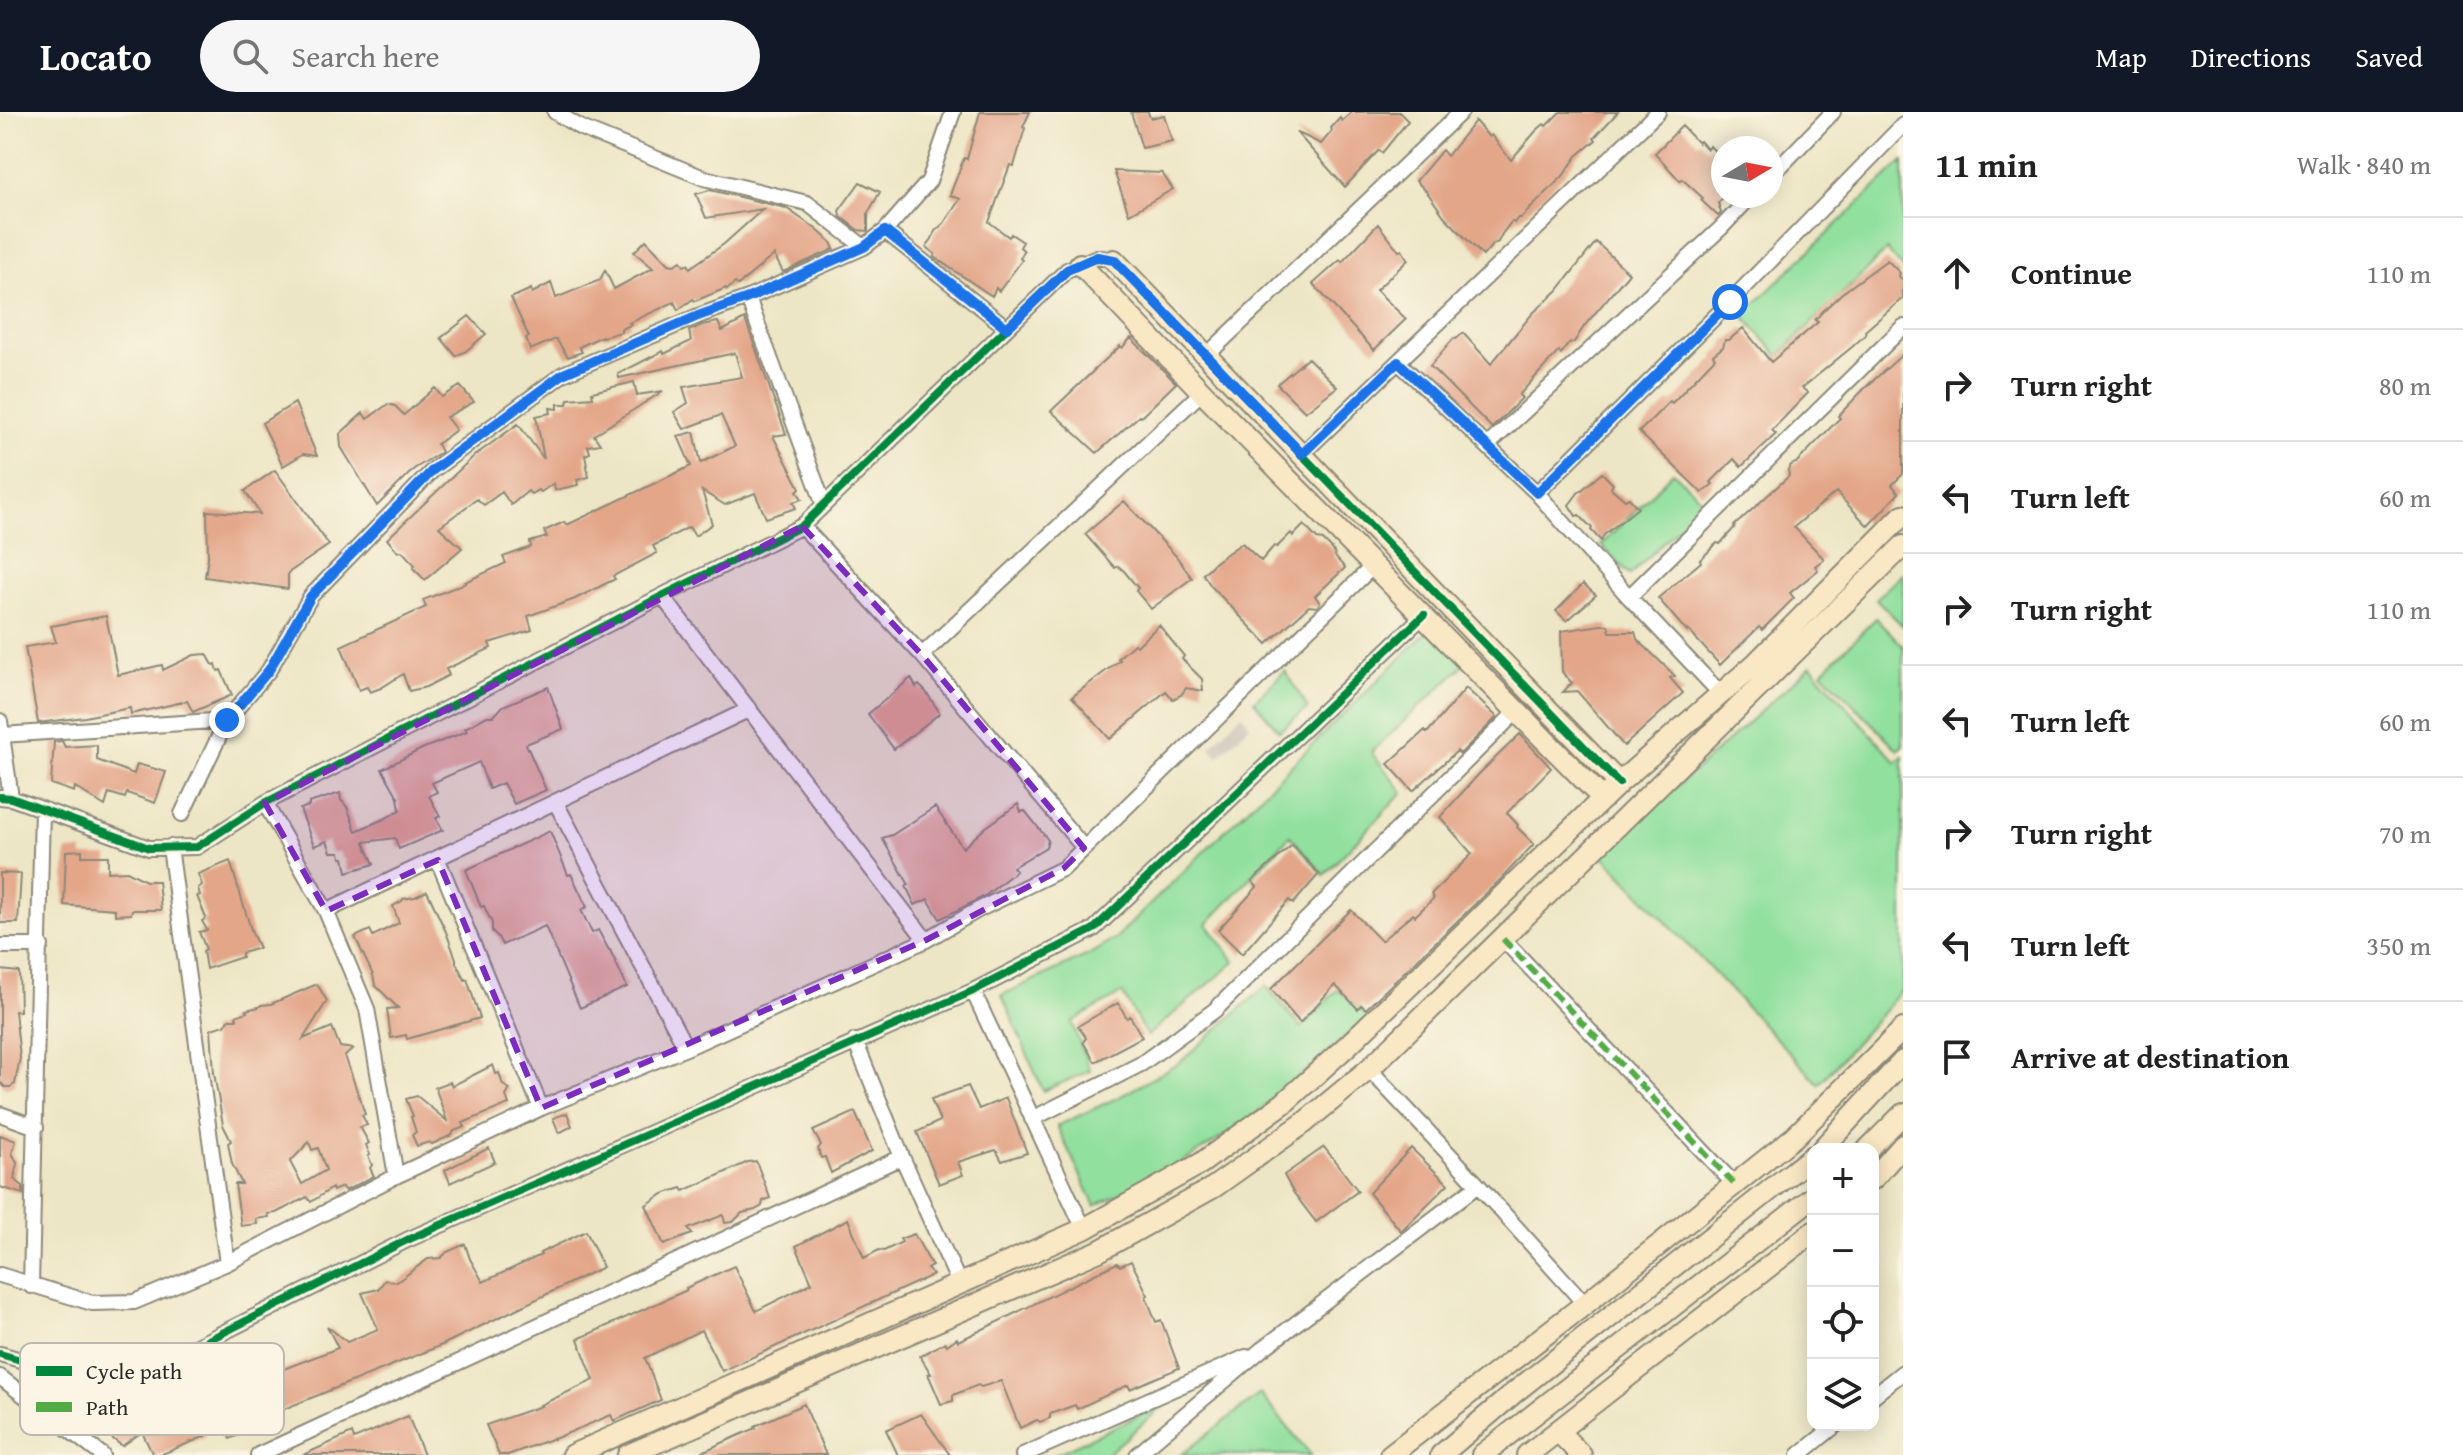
<!DOCTYPE html>
<meta charset="utf-8">
<style>
:root{--surface:#fff;--page:#f6f6f6;--text:#222;--muted:#767676;--line:#e0e0e0;--accent:#111827}
body{margin:0;font-family:"Gentium Book Plus",serif;background:var(--page);color:var(--text)}
.controls{position:absolute;right:24px;bottom:24px;display:grid;overflow:hidden;border-radius:16px;box-shadow:0 4px 20px #0003}
.controls button{width:72px;height:72px;display:grid;place-items:center;padding:0;border:0;border-bottom:2px solid var(--line);background:var(--surface);color:var(--text);font:40px sans-serif}
.compass{position:absolute;left:1711px;top:24px;width:72px;height:72px;border-radius:50%;background:var(--surface);box-shadow:0 4px 20px #0003;rotate:80deg}
.stop{position:absolute;width:24px;height:24px;margin:-18px;border:6px solid #1a73e8;border-radius:50%;background:#fff}
.stop.end{background:#1a73e8;border-color:#fff;box-shadow:0 2px 8px #0008}
.list{margin:0;padding:0;list-style:none}
h2{display:flex;justify-content:space-between;align-items:center;height:104px;margin:0;padding:0 32px;font-size:34px}
h2 small{font-size:26px;font-weight:400;color:var(--muted)}
.list li{display:grid;grid-template-columns:52px 1fr auto;gap:24px;align-items:center;box-sizing:border-box;height:112px;padding:0 32px;border-top:2px solid var(--line)}
.list b{display:block;font-size:30px;white-space:nowrap}
.list em{font-size:26px;font-style:normal;color:var(--muted)}
.icon{flex:none;width:44px;height:44px;fill:none;stroke:currentColor;stroke-width:2;stroke-linecap:round;stroke-linejoin:round}
.map{position:relative;flex:none;width:1903px;height:1343px;overflow:hidden}
header{display:flex;align-items:center;gap:48px;box-sizing:border-box;height:112px;padding:0 40px;background:var(--accent);color:#fff}
header strong{font-size:38px}
nav{display:flex;gap:44px;margin-inline-start:auto;font-size:28px}
.search{width:560px;height:72px;background:var(--page);display:flex;align-items:center;gap:20px;box-sizing:border-box;padding:0 28px;border-radius:44px;color:var(--muted);font-size:30px}
main{display:flex}
aside{flex:1;background:var(--surface)}
.map>svg:first-child{display:block}
.industrial{fill:#cac3b8}
.green{fill:#91e09e;stroke:#5e8664;stroke-width:2}
.building{fill:#e3a689;fill-rule:evenodd}
.lines{fill:none;stroke-linecap:round;stroke-linejoin:round}
.street-casing{stroke:#8c8878;stroke-width:18}
.secondary-casing{stroke:#8c8878;stroke-width:24}
.street{stroke:#fff;stroke-width:14}
.secondary{stroke:#fae7c3;stroke-width:20}
.quiet{stroke:#54ab44;stroke-width:6;stroke-dasharray:12 6;stroke-linecap:butt}
.cycleway-casing{stroke:#fcf5e5;stroke-width:13}
.cycleway{stroke:#00873e;stroke-width:8}
.route{stroke:#1a73e8;stroke-width:10}
.marked{fill:#7b2cbf;fill-opacity:0.2;stroke:#7b2cbf;stroke-width:6;stroke-dasharray:16 10;stroke-linejoin:round}
.key{fill:#fcf5e5;stroke:#bdb8ad;stroke-width:2}
.key-label{font-size:22px;fill:#2b2b2b}
</style>
<header>
<strong>Locato</strong>
<div class="search"><svg class="icon" aria-label="search" viewBox="0 0 24 24"><circle cx="10" cy="10" r="6"/><path d="M15 15l6 6"/></svg>Search here</div>
<nav><a>Map</a><a>Directions</a><a>Saved</a></nav>
</header>
<main>
<div class="map">
<svg width="1903" height="1343" viewBox="0 0 1903 1343">
<rect width="100%" height="100%" fill="#fcf5e5"/>
<filter id="ink" filterUnits="userSpaceOnUse"><feTurbulence type="fractalNoise" baseFrequency=".0125" numOctaves="2"/><feDisplacementMap in="SourceGraphic" scale="16" xChannelSelector="R" yChannelSelector="G"/><feConvolveMatrix kernelMatrix="1 2 1 2 8 2 1 2 1" color-interpolation-filters="sRGB"/></filter>
<filter id="wash" filterUnits="userSpaceOnUse"><feTurbulence type="fractalNoise" baseFrequency=".006" numOctaves="4" result="noise"/><feDisplacementMap in="SourceGraphic" scale="32" xChannelSelector="R" yChannelSelector="G"/><feGaussianBlur stdDeviation="1.8" result="paint"/><feColorMatrix in="noise" values="0 0 0 0 0 0 0 0 0 0 0 0 0 0 0 0 0 1.4 0 .05"/><feComposite in="paint" operator="in"/></filter>
<g filter="url(#wash)">
<rect width="100%" height="100%" fill="#ede6c6"/>
<path class="industrial" d="M1242,602L1250,613L1218,645L1210,635Z"/>
<path class="green" d="M1903,49V157L1887,138L1778,244L1743,203Z
M1673,360L1704,390L1630,463L1601,433Z
M1903,461V514L1876,487Z
M1876,506L1903,534V633L1898,638L1822,560Z
M1428,519L1464,553L1371,640L1403,680L1324,763L1290,724L1207,812L1235,850L1147,924L1122,881L1072,910L1090,959L1043,979L1002,883L1088,843L1115,827Z
M1811,554L1896,650L1903,644V877L1819,972L1602,742Z
M1285,559L1308,596L1279,619L1254,589Z
M1266,874L1301,916L1338,877L1368,905L1249,1008L1175,1055L1095,1094L1057,1014L1119,985L1179,951Z
M1260,1282L1311,1343H1181Z
M1168,1290L1106,1343H1054Z"/>
<g id="blocks">
<path class="building" d="M980,0H1030L1023,15L1025,16L1014,54L1010,53L989,110L1009,125L1011,122L1023,130L1020,135L1024,139L1020,146L1022,148L999,179L996,176L992,184L934,145L935,142L926,135L932,127L935,119L944,111L960,87L950,83L964,46L967,47Z
M1131,0H1148L1150,6L1164,3L1172,29L1142,36Z
M1352,0H1399L1408,9L1382,41L1379,38L1345,75L1296,20L1321,32L1332,19L1331,16L1340,6L1342,9Z
M1560,0H1618L1594,26L1596,28L1577,44L1563,64L1521,106H1518L1514,111L1512,109L1502,122L1498,130L1492,133L1483,144L1444,104L1427,80L1416,69L1442,38L1447,44L1475,9L1489,25L1491,23L1511,48L1536,19L1544,12L1546,14Z
M1682,14L1698,31L1700,29L1707,37L1710,34L1723,48V86L1718,91L1721,101L1718,104L1701,88L1703,86L1682,67L1680,69L1655,41Z
M1114,59L1162,61L1173,77L1129,102Z
M860,70L880,80L868,101V119L858,118L841,105L839,99Z
M710,78L786,96L816,117L831,130L834,137L783,160L774,143L738,173L735,171L727,178L726,176L695,189L693,187L678,198L674,190L629,211L631,213L621,217V220L603,225L602,224L579,235L582,240L568,245L556,227L530,238L526,226L529,225L511,186L531,177L532,181L551,171L556,186L600,168L605,158L614,177L653,156L634,140L646,128L669,152L674,153L681,149L684,154L688,152L690,156L724,132L763,97L706,106L696,82Z
M1378,112L1399,139L1402,138L1408,148L1376,178L1406,207L1374,238L1313,172L1340,148L1342,150Z
M1596,130L1629,161L1585,213L1574,230L1569,231L1561,242L1559,239L1519,283L1522,286L1492,316L1430,254L1454,226L1456,227L1463,221L1491,252L1532,202L1557,179Z
M1887,148L1900,161L1899,164L1903,169V186L1865,219L1866,222L1852,235L1802,276L1808,281L1772,318L1776,322L1741,355L1734,347L1711,370L1713,372L1702,381L1639,320L1670,289L1672,291L1715,246L1713,243L1723,235L1725,228H1729L1743,216L1771,250L1818,210L1815,208L1823,199L1841,182Z
M469,204L486,222L466,239L456,244L441,226Z
M745,207L786,322L773,324L800,376L797,379L802,387L793,390L796,396L766,406L755,381L725,393L702,379L712,412L695,424L689,415L653,434L657,441L613,464L615,467L575,487L528,504L532,518L489,531L491,536L446,557L449,563L426,575L409,579L403,562L381,576L370,580L367,575L359,578L341,534L426,495L423,488L466,471L465,470L506,451L503,445L531,435L530,430L547,425L544,419L564,410L567,413L691,354L678,324L694,320L701,351L735,334L721,303L684,317L674,300L688,291L683,275L742,265L735,241L619,266L618,262L663,239L664,242L691,229L689,219L702,213L718,210L722,219Z
M1131,226L1176,271L1141,305L1139,304L1097,341L1051,299L1120,234L1122,236Z
M1903,242V362L1892,373L1899,381L1868,414L1836,380L1794,415L1824,447L1815,454L1818,458L1790,481L1794,486L1762,518L1759,515L1720,553L1688,518L1687,520L1658,486L1701,450L1700,448L1717,431L1720,432L1735,415L1734,414L1789,364L1788,358L1791,353L1796,351L1840,306L1838,304L1866,275Z
M1308,246L1337,275L1305,300L1277,272Z
M634,270L637,283L663,279L594,323L600,332L588,334L590,341L585,343L589,365L577,368L578,373L555,378L554,371L541,380L538,378L531,382L528,379L511,393L502,380L484,393L477,387L439,415L462,436L425,468L413,456L415,453L402,439L398,440L387,427L474,344L518,312L544,347L536,304L551,301L550,296L558,297V292H567L568,287L593,285L592,280Z
M460,274L474,290L446,305L456,318L437,332L441,340L414,357L377,394L341,335L340,322L363,301L367,307L388,292L395,294L404,303L435,276L442,285Z
M295,291L317,344L303,342L283,354L262,311Z
M275,358L329,433L288,461V477L205,465L208,445L207,399L260,402L245,379Z
M1602,361L1613,372L1611,376L1625,388L1629,386L1638,396L1604,423L1601,429L1591,418L1592,416L1579,403L1576,404L1569,393L1578,381Z
M1124,389L1176,444L1192,466L1151,497L1136,479L1138,476L1124,459L1118,454L1115,456L1085,422Z
M1304,413L1317,427L1323,428L1333,438L1336,446L1345,456L1315,484L1320,491L1317,495L1309,494L1267,532L1211,474L1203,462L1215,450L1242,431L1261,449L1274,434L1277,435L1291,421L1293,424Z
M1583,472L1596,483L1567,509L1556,499Z
M106,504L118,563L162,553L163,558L194,543L207,542L213,553L216,552L218,559L221,558L232,583L193,600L187,589L131,602L130,596L85,605L38,611L25,535L56,530L51,514Z
M1159,513L1184,544L1182,547L1202,567L1203,579L1186,576L1181,583L1173,587L1166,579L1110,627L1072,585L1120,548L1118,546L1134,532L1137,534Z
M1601,513H1608L1610,520H1635L1637,527L1675,564L1670,566L1683,581L1624,634L1577,579L1563,580L1572,571L1562,560L1561,519Z
M911,566L916,575L919,573L926,580L940,601L894,637L868,602Z
M548,575L563,617L526,632L546,678L514,692L503,671L489,677L479,650L432,671L437,680L429,684L440,704L436,706L443,718L399,737L395,726L364,730L374,752L347,760L344,746H341L340,740H331L327,729L314,734L300,697L309,694V691L340,681L341,688L347,695L356,719L384,707L400,698L398,685L382,657L424,636L467,619L465,616L487,604H494L503,594Z
M1466,576L1497,605L1460,642L1457,639L1413,679L1388,652L1425,618L1427,621Z
M1520,622L1551,656L1507,701L1518,713L1517,715L1534,732L1501,767L1366,897L1361,893L1358,897L1335,873L1300,911L1271,877L1351,798L1381,829L1413,802L1415,804L1434,786L1431,782L1472,742L1440,705L1479,662Z
M62,629L65,635L97,633V648L134,662L137,652L166,660L155,691L127,681L125,686L109,681L105,694L75,675L74,680L51,672L54,630Z
M1018,692L1021,700L1025,699L1048,728L1046,735L1013,755L1016,759L985,784L940,807L928,787L915,793L906,774L909,773L882,726L892,723L935,695L963,736L985,716Z
M550,719L568,763L571,762L587,795L581,798L592,821L598,818L609,838H610L627,875L580,896L545,814L502,833L498,825L492,819V811L484,794L481,795L466,758Z
M1292,733L1319,762L1293,792L1289,788L1242,842L1218,818L1257,775L1252,769Z
M82,738V744H108V760L127,759L146,769H158L161,798H132L131,802L115,803V797L64,793L66,739Z
M230,749L252,821L259,836L242,841V845L206,857L203,839L206,837L199,820L207,818L202,809L206,806L197,784L200,783L198,776L202,773L198,762Z
M0,761L21,762L18,811H0Z
M427,779L446,820L456,847V851L465,868L467,867L480,906L407,927L406,923L391,926L387,897L398,896L375,873L373,863L355,825L370,818L373,824L399,811L393,794L402,789L403,787L415,785Z
M0,858L19,860L20,899H15L20,946L15,972L10,975H5L0,970Z
M317,872L327,889L303,927L332,915L340,935L353,937L345,944L365,1002L362,1003L367,1013L360,1015L369,1031L366,1033L370,1043L368,1044L372,1053L370,1056L374,1064L345,1079L342,1075L333,1079L332,1076L311,1090L307,1085L276,1101L268,1102L269,1105L256,1107L257,1112L241,1114L235,1072H242L232,1052L228,1031L231,1029L223,1013L214,961L211,917L225,913L229,907H237L236,904L247,900L246,898L259,895L261,893L271,892ZM309,1030L312,1038L318,1036L326,1058L302,1072L290,1050Z
M1118,891L1127,906L1130,904L1142,925L1095,950L1083,930L1086,926L1078,914Z
M493,953L496,962L499,961L503,973L510,977L506,984L509,992L463,1011L465,1015L454,1019L452,1023L432,1032L429,1030L417,1034L412,1023L416,1020L411,1005L413,1004L406,987L417,984L447,1009L435,975L450,970L452,974Z
M968,974L979,997L1006,986L1027,1041L1002,1049L996,1038L958,1050L963,1063L939,1072L917,1020L940,1009L931,987Z
M855,1000L872,1039L831,1061L825,1045L821,1046L818,1037L821,1033L813,1019Z
M567,1001L572,1014L559,1021L553,1006Z
M0,1023L16,1029L12,1041L17,1051L14,1067L23,1074V1082L0,1075Z
M1324,1035L1358,1079L1316,1110L1293,1080L1284,1063Z
M489,1036L495,1050L450,1071L445,1058Z
M1411,1036L1448,1072L1401,1119L1369,1081Z
M756,1049L770,1086L763,1089L762,1094L755,1098L742,1101L733,1110L725,1111L723,1103L688,1117L692,1122L664,1133L646,1093L663,1082L682,1076L684,1079L748,1050Z
M848,1107L864,1146L879,1138L884,1139L902,1130L900,1127L914,1122L932,1154L927,1157L933,1163L722,1259L701,1218L645,1246L661,1288L614,1309L611,1303L554,1327V1326L508,1343H499L486,1313L541,1294L540,1293L594,1268L578,1227L687,1178L686,1176L734,1154L756,1199L812,1171L796,1134Z
M586,1119L603,1155L442,1233L274,1301L276,1306L230,1327L203,1260L234,1245L235,1248L245,1242L258,1267L338,1236L327,1214L347,1230L378,1217L362,1181L378,1177L385,1168L397,1170L428,1147L441,1146L447,1140L465,1132L470,1147L483,1170L541,1143L540,1141Z
M1131,1149L1148,1183L1146,1184L1156,1210L1161,1208L1179,1256L1130,1277L1128,1273L1077,1297L1075,1293L1050,1302V1306L1040,1310L1037,1308L1020,1316L1001,1269L981,1275L978,1273L953,1283V1289L941,1292L928,1262H931L920,1244L945,1230L947,1233L957,1226L958,1229L969,1224L1117,1151L1120,1154Z
M177,1268L206,1324L160,1343H153L142,1320L122,1334L104,1320L120,1301L143,1289L147,1294L164,1284L163,1277Z
M804,1292L826,1343H695L756,1316L755,1314Z
M921,1302L950,1343H898L886,1318Z
M408,1304L424,1343H303L352,1321L354,1327Z"/>
</g>
</g>
<g filter="url(#ink)">
<use href="#blocks" fill-opacity="0" stroke="#8c8878" stroke-width="2"/>
<g class="lines">
<g class="street-casing">
<path id="street" d="M555,0L581,16L704,66L807,91L864,135
M1771,64L1833,0
M885,119L1007,216
M748,186L824,393
M1207,243L1461,0
M1398,250L1537,381L1629,485L1720,581
M1488,333L1721,116L1751,84
M1302,342L1658,0
M1537,381L1730,190L1903,13
M802,414L922,543L1084,736
M662,484L926,828
M1629,485L1903,215
M922,543L1202,280
M0,609L11,686
M2,623L227,608L269,558L311,484L433,358L563,262L698,204L748,186L864,135L885,119L929,69L953,0
M0,685L11,686L149,736L197,735L265,691L662,484L802,414L1067,158L1097,145L1114,148
M265,691L326,799L367,897L396,1064
M556,691L686,936
M182,702L227,608
M170,735L227,1151
M438,748L541,996
M326,799L750,597
M1503,827L1734,1072
M0,834H41
M973,879L1084,1117
M855,929L902,1045L960,1173
M1369,957L1478,1073L1585,1192
M0,1002L36,1015
M1032,1007L1141,952L1215,898L1517,599
M0,1163L92,1191L134,1190L227,1151L396,1064L541,996L686,936L926,828L978,798L1064,756L1374,453
M31,1174L42,697
M0,1242L103,1272L129,1268L407,1128L973,879L1094,817L1424,503
M0,1265L102,1343
M1873,1284L1903,1260
M258,1343L902,1045
M1023,1343L1246,1245
M1137,1343L1261,1238L1478,1073
M1799,1343L1836,1313"/>
</g>
<g class="secondary-casing">
<path id="secondary" d="M1114,148L1619,671
M1080,152L1202,280L1603,687
M1822,1037L1903,949
M1868,1037L1903,1002
M1873,1067L1903,1033
M1558,1319L1581,1343
M572,1343L1084,1117L1200,1052L1284,991L1347,934L1619,671L1755,552L1903,403
M628,1343L1099,1139L1214,1075L1304,1011L1369,957L1903,434
M1390,1343L1585,1192L1794,1025L1903,917
M1441,1343L1515,1280L1813,1044
M1482,1343L1813,1085
M1527,1343L1813,1120"/>
</g>
<use href="#street" class="street"/>
<use href="#secondary" class="secondary"/>
<path class="quiet" d="M1503,827L1734,1072"/>
<g class="cycleway-casing">
<path id="cycleway" d="M0,685L11,686L149,736L197,735L265,691L662,484L802,414L1067,158L1097,145L1114,148L1619,671
M0,1242L103,1272L129,1268L407,1128L973,879L1094,817L1424,503"/>
</g>
<use href="#cycleway" class="cycleway"/>
</g>
</g>
<g class="lines" filter="url(#ink)">
<path class="route" d="M227,608L269,558L311,484L433,358L563,262L698,204L748,186L864,135L885,119L1007,216L1067,158L1097,145L1114,148L1302,342L1398,250L1537,381L1730,190"/>
</g>
<path class="marked" d="M802,414L922,543L1084,736L1064,756L926,828L541,996L438,748L326,799L265,691Z"/>
<rect x="20" y="1231" width="264" height="92" rx="12" class="key"/>
<rect x="36" y="1254" width="36" height="10" fill="#00873e"/>
<rect x="36" y="1290" width="36" height="10" fill="#54ab44"/>
<g class="key-label">
<text x="86" y="1267">Cycle path</text>
<text x="86" y="1303">Path</text>
</g>
</svg>
<div class="controls">
<button>+</button>
<button>−</button>
<button><svg class="icon" aria-label="locate" viewBox="0 0 24 24"><circle cx="12" cy="12" r="6"/><path d="M12 2v4M12 18v4M2 12h4M18 12h4"/></svg></button>
<button><svg class="icon" aria-label="layers" viewBox="0 0 24 24"><path d="M12 4l9 5-9 5-9-5zM3 14l9 5 9-5"/></svg></button>
</div>
<svg class="compass" viewBox="-18 -18 36 36"><path d="M0-13l5 13h-10z" fill="#e53935"/><path d="M0 13l5-13h-10z" fill="#767676"/></svg>
<div class="stop" style="left:1730px;top:190px"></div>
<div class="stop end" style="left:227px;top:608px"></div>
</div>
<aside>
<h2>11 min<small>Walk · 840 m</small></h2>
<ul class="list">
<li><svg class="icon" aria-label="ahead" viewBox="0 0 24 24"><path d="M12 20V5M6 11l6-6 6 6"/></svg><div><b>Continue</b></div><em>110 m</em></li>
<li><svg class="icon" aria-label="right" viewBox="0 0 24 24"><path d="M7 20v-9h11M14 6l5 5-5 5"/></svg><div><b>Turn right</b></div><em>80 m</em></li>
<li><svg class="icon" aria-label="left" viewBox="0 0 24 24"><path d="M17 20v-9H6M10 6l-5 5 5 5"/></svg><div><b>Turn left</b></div><em>60 m</em></li>
<li><svg class="icon" aria-label="right" viewBox="0 0 24 24"><path d="M7 20v-9h11M14 6l5 5-5 5"/></svg><div><b>Turn right</b></div><em>110 m</em></li>
<li><svg class="icon" aria-label="left" viewBox="0 0 24 24"><path d="M17 20v-9H6M10 6l-5 5 5 5"/></svg><div><b>Turn left</b></div><em>60 m</em></li>
<li><svg class="icon" aria-label="right" viewBox="0 0 24 24"><path d="M7 20v-9h11M14 6l5 5-5 5"/></svg><div><b>Turn right</b></div><em>70 m</em></li>
<li><svg class="icon" aria-label="left" viewBox="0 0 24 24"><path d="M17 20v-9H6M10 6l-5 5 5 5"/></svg><div><b>Turn left</b></div><em>350 m</em></li>
<li><svg class="icon" aria-label="arrive" viewBox="0 0 24 24"><path d="M6 21V4h12l-3 4 3 4H6"/></svg><div><b>Arrive at destination</b></div></li>
</ul>
</aside>
</main>
